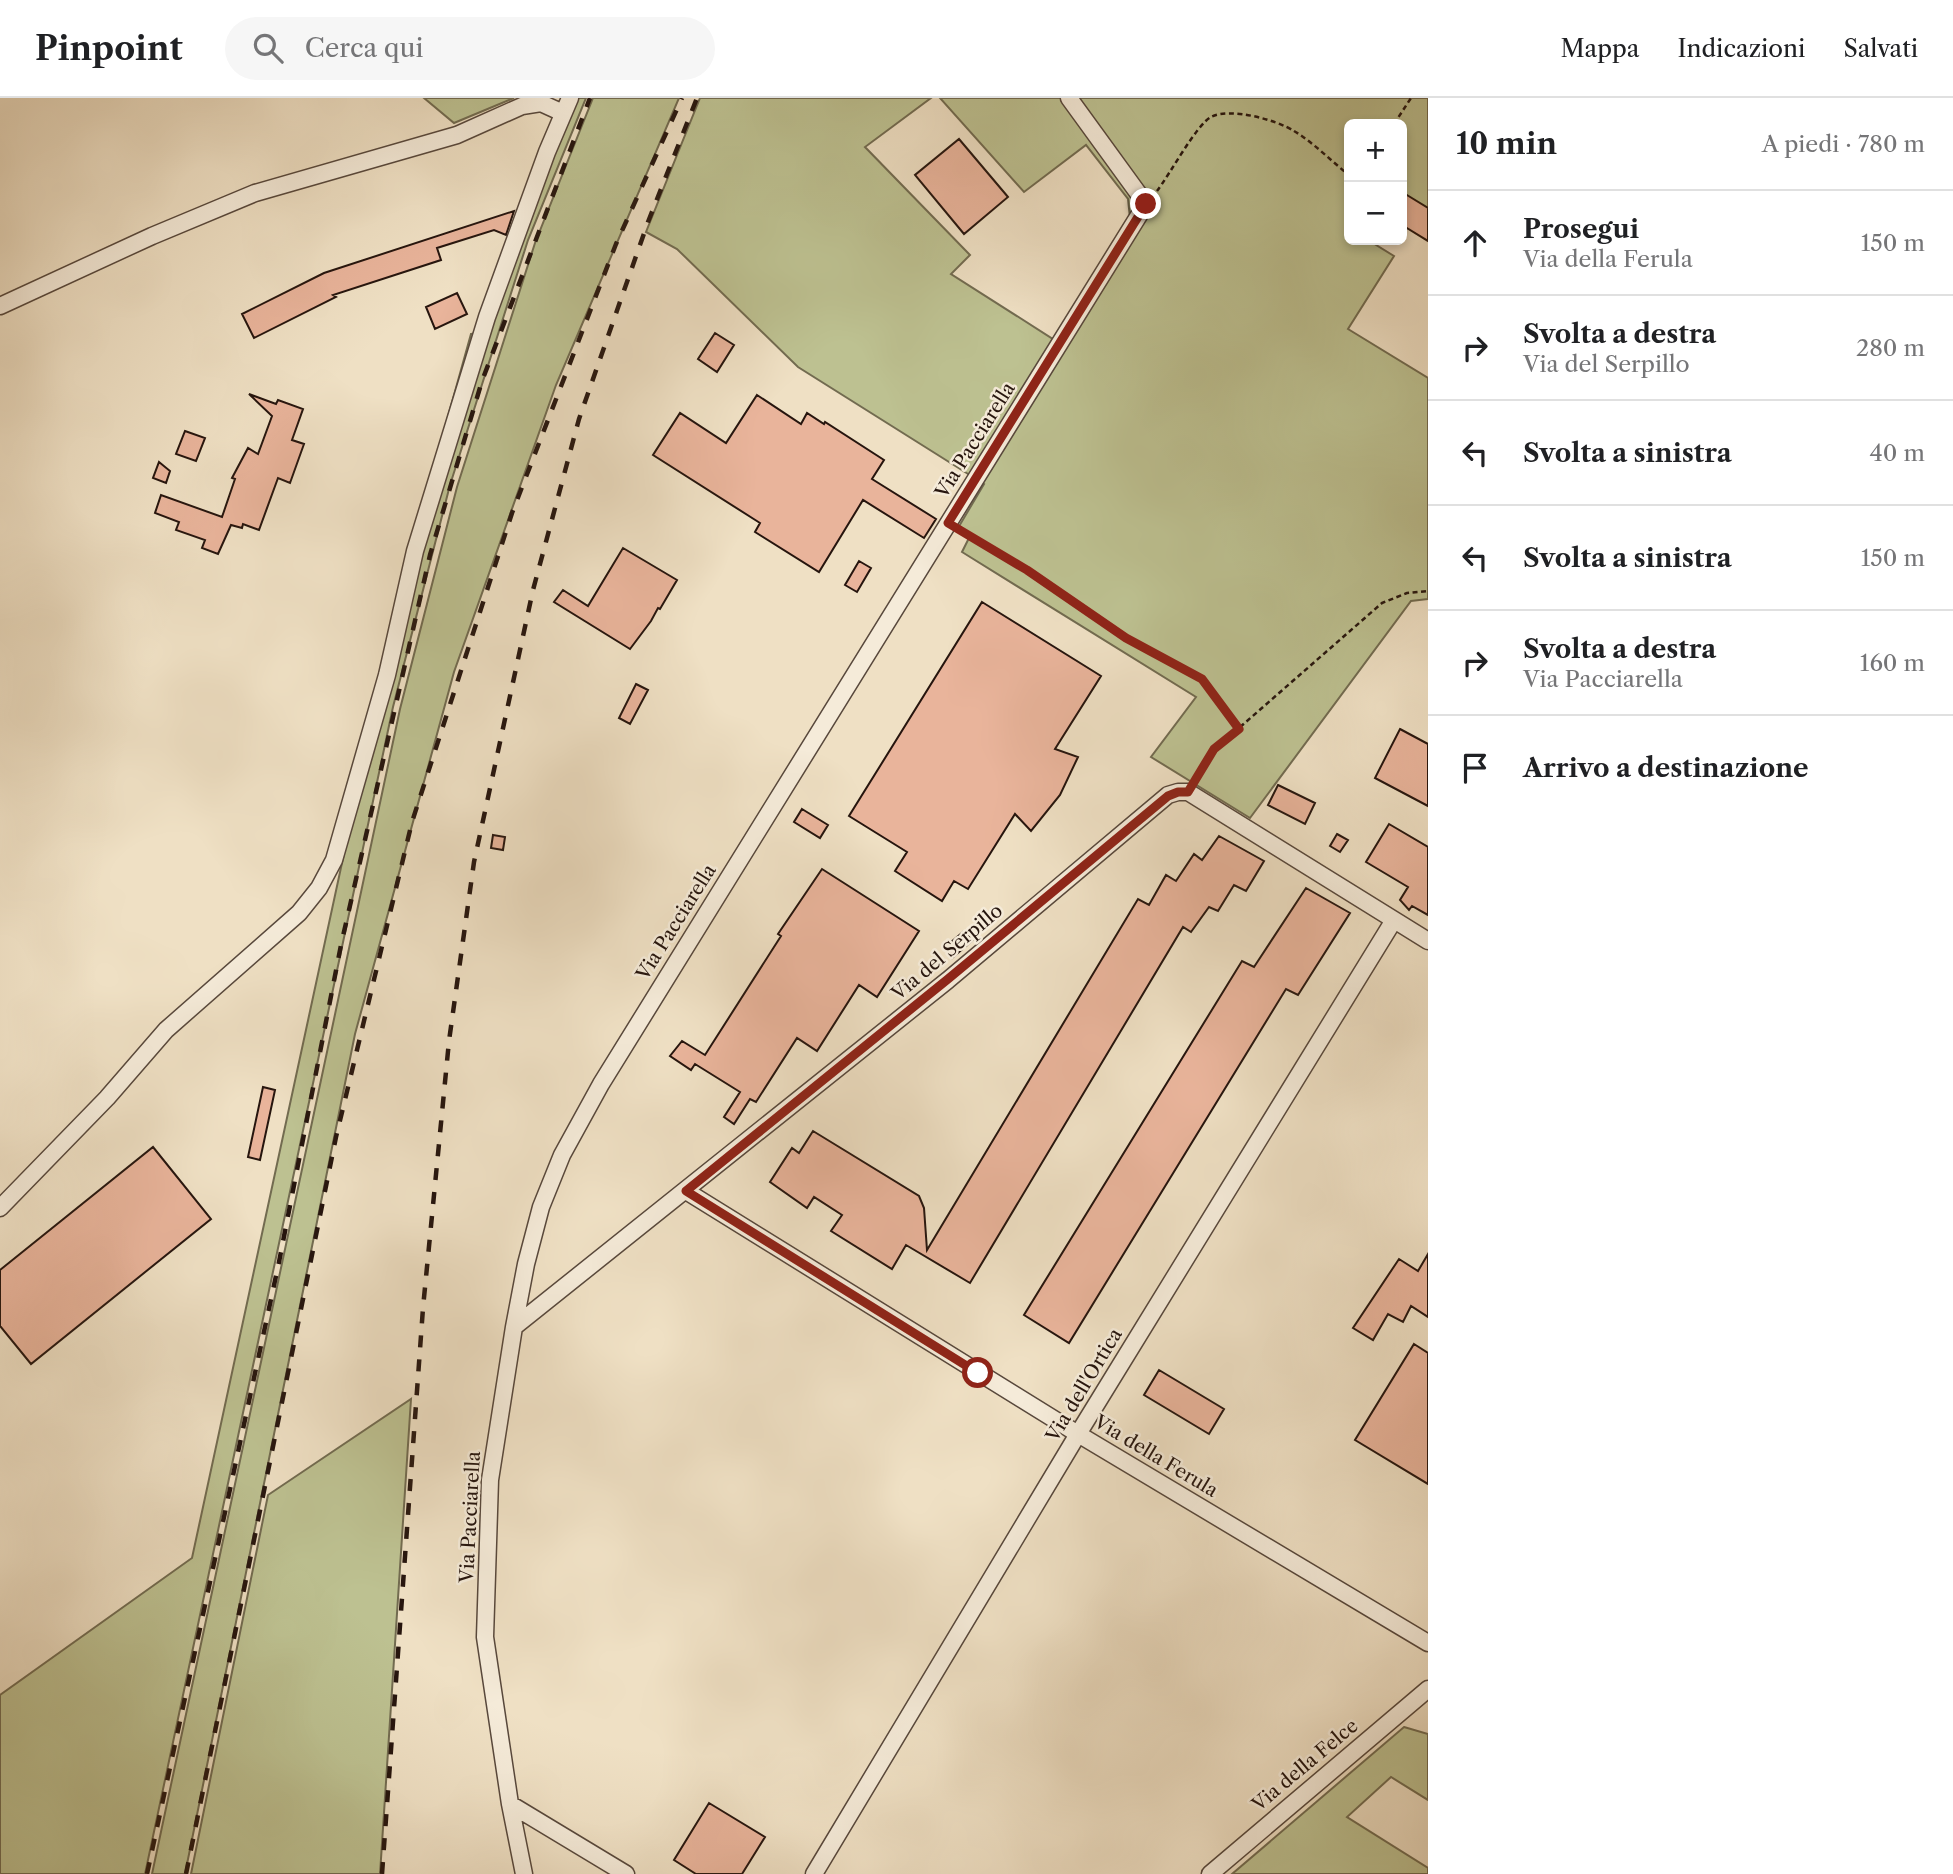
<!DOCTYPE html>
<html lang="it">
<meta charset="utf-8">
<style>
:root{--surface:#fff;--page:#f6f6f6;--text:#202124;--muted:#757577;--line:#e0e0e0}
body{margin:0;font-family:"Libre Caslon Text",serif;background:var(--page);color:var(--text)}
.controls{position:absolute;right:21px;top:21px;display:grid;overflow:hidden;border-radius:10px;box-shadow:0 4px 10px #0003}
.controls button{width:63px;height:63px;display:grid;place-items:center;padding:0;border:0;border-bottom:2px solid var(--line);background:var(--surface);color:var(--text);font:35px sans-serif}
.stop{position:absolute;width:21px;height:21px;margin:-16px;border:5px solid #8f2418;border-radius:50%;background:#fff}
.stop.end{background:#8f2418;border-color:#fff;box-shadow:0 2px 7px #0008}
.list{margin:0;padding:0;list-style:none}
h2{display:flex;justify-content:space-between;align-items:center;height:91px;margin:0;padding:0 28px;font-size:30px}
h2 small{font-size:23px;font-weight:400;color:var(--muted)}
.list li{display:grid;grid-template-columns:46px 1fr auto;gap:21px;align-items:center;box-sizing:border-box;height:105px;padding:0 28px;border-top:2px solid var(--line)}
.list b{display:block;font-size:26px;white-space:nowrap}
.list p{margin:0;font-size:23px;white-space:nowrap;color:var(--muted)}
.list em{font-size:23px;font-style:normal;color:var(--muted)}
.icon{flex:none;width:38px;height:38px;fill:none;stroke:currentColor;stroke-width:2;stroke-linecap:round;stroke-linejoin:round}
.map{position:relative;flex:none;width:1428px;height:1776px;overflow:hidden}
header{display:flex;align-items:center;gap:42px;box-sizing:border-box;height:98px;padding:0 35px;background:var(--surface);border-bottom:2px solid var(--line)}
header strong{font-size:33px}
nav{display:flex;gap:38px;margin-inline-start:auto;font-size:24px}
.search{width:490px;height:63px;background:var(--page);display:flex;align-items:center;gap:18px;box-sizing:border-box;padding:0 24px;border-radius:38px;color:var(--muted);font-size:26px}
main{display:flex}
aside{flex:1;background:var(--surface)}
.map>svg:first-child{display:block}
.green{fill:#bdc191;stroke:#726b50;stroke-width:2}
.building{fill:#e9b49b;stroke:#26150e;stroke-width:2}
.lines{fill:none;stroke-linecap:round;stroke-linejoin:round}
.street-casing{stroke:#58483c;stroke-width:19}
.path{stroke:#26150e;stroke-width:2.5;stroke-dasharray:5 3.5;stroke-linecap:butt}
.street{stroke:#f5ebd9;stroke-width:16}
.rail{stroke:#26150e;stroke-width:4.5;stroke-dasharray:12 12;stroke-linecap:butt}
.route{stroke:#8f2418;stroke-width:9}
.labels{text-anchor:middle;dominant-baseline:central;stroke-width:5;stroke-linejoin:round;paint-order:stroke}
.street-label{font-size:19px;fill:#26150e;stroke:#f5ebd9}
</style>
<header>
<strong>Pinpoint</strong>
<div class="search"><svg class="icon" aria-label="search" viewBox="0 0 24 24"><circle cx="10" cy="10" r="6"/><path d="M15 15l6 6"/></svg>Cerca qui</div>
<nav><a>Mappa</a><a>Indicazioni</a><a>Salvati</a></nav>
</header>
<main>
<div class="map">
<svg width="1428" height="1776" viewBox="0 0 1428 1776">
<rect width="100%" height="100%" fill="#efe0c4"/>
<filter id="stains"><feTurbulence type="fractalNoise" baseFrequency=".00286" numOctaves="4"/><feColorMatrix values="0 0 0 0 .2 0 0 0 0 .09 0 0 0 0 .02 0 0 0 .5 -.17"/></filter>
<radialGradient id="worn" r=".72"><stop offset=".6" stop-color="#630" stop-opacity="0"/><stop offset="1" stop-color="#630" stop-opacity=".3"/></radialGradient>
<path class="green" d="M424,0H514L454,25Z
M563,0H586L528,142L450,387L393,609L145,1776H0V1597L192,1460L405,473L471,236L481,235Z
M593,0H679L556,287L454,574L355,936L185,1776H152L400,611L457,389L535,145Z
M700,0H931L865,49L970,157L951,176L1053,241L1130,120L1128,101L1086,47L1024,94L940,0H1428V111L1402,95V26H1349V142H1368L1394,158L1348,231L1428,280V501L1411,503L1250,720L1151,659L1196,599L962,454L969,440L958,430L984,386L798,269L677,151L646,134Z
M411,1301L380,1776H191L268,1397Z
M1404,1629L1428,1636V1702L1391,1679L1347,1719L1428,1770V1776H1232Z"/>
<path class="building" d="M959,41L1008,99L964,136L915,77Z
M1402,94L1428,110V143L1402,127Z
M514,113L506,137L494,132L437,150L441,162L333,197L336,199L254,240L242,216L324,175Z
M457,195L467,216L435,231L426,209Z
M715,235L734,247L717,274L698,261Z
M249,296L276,306L278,302L303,311L292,342L304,346L290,385L278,380L259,432L243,426L242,430L231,427L218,456L202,450L205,442L176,432L179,424L155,415L161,397L222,419L235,381L232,380L248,350L258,356L272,318Z
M757,297L801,326L807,315L824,326L825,324L884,362L872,381L936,421L924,440L863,402L819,474L755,434L760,425L653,357L680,315L726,345Z
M185,333L205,340L196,363L176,356Z
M159,364L170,373L166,385L153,380Z
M623,450L677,482L660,511L658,510L651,523L630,551L554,504L563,492L588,508Z
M859,463L871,470L857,494L845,487Z
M982,504L1101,578L1055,651L1078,659L1060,697L1031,733L1015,716L968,791L954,783L942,803L895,773L907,754L849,718Z
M636,586L648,592L630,626L619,620Z
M1400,631L1428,646V708L1375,680Z
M1278,687L1315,705L1305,726L1268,707Z
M802,711L828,727L820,740L794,724Z
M1389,726L1428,749V817L1412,808L1409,812L1400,802L1408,789L1366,764Z
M1337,736L1348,742L1340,754L1330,748Z
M493,737L505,739L503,752L491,750Z
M1219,738L1264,763L1246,793L1234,787L1218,813L1209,809L1191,834L1183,829L970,1185L906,1147L892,1171L831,1133L842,1117L814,1099L807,1110L770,1084L792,1050L799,1055L813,1033L919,1098L924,1110L927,1152L1138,801L1149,807L1166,777L1176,783L1194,756L1202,762Z
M822,771L919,833L877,899L859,887L817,953L797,940L756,1004L750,1001L734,1026L724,1019L740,994L695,966L691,972L670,958L682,943L705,957L781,838L778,836Z
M1306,790L1350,815L1298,897L1286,891L1069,1245L1024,1217L1242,863L1254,869Z
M963,834L973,842L952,860L944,850Z
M263,989L275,992L260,1062L248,1059Z
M153,1049L211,1121L31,1266L0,1228V1172Z
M1428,1156V1219L1411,1208L1403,1224L1388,1216L1373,1242L1353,1230L1399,1161L1418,1173Z
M1414,1246L1428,1255V1386L1355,1342Z
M1159,1272L1224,1311L1209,1336L1144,1297Z
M709,1705L765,1739L742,1776H696L674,1762Z"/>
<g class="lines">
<g class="street-casing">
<path id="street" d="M0,208L152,138L255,95L457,37L522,8L541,5L563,15
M686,1093L1078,1336L1428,1545
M0,1110L107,1000L166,932L299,815L319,790L334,762L387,577L415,453L487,219L547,54L570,0
M514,1229L948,882L1168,697L1178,694H1188L1428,843
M510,1706L626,1776
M524,1776L510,1706L485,1539L490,1382L514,1229L526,1166L541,1109L562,1057L601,986L1146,106L1069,0
M814,1776L1078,1336L1394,822
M1210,1776L1428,1591"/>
</g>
<path class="path" d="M1394,26L1411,0
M1157,93C1170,76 1197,26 1211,19C1230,9 1277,22 1294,33C1314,45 1331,63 1349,77
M962,434L1026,472L1126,540L1202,581L1239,631
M1196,680L1215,651L1382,505L1407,495L1428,493"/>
<use href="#street" class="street"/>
<path class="rail" d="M147,1776L279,1164L341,847L430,457L482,283L590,0
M186,1776L336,1039L412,724L512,415L616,146L682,0
M382,1776L423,1210L449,943L474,764L533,492L579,321L648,124L697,0"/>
</g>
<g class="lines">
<path class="route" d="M978,1275L686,1093L948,881L1168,698L1178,694H1188L1214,651L1239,631L1202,581L1126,540L1027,472L948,425L1146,106"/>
</g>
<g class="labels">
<g class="street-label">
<text transform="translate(975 342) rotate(-58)">Via Pacciarella</text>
<text transform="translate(676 824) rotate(-58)">Via Pacciarella</text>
<text transform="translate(947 854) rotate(-40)">Via del Serpillo</text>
<text transform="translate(1084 1287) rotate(-59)">Via dell'Ortica</text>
<text transform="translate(1156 1358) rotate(31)">Via della Ferula</text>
<text transform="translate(470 1419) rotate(-87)">Via Pacciarella</text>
<text transform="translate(1305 1667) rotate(-40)">Via della Felce</text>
</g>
</g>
<rect width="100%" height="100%" filter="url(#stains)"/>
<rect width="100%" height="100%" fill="url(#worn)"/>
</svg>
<div class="controls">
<button>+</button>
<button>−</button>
</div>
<div class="stop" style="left:978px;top:1275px"></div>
<div class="stop end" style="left:1146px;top:106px"></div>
</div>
<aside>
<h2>10 min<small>A piedi · 780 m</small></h2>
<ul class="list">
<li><svg class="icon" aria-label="ahead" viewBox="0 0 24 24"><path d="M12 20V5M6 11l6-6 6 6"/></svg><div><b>Prosegui</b><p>Via della Ferula</p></div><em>150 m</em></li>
<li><svg class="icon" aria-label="right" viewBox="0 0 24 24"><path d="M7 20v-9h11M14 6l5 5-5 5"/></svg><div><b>Svolta a destra</b><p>Via del Serpillo</p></div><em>280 m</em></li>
<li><svg class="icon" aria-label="left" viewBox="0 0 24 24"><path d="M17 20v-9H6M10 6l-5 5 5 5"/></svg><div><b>Svolta a sinistra</b></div><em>40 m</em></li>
<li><svg class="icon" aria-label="left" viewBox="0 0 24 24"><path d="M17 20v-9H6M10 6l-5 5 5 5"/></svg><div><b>Svolta a sinistra</b></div><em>150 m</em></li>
<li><svg class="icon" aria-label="right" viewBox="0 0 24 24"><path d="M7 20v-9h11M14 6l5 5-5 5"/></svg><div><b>Svolta a destra</b><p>Via Pacciarella</p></div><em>160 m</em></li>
<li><svg class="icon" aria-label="arrive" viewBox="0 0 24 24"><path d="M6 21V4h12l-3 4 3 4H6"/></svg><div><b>Arrivo a destinazione</b></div></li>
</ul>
</aside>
</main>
